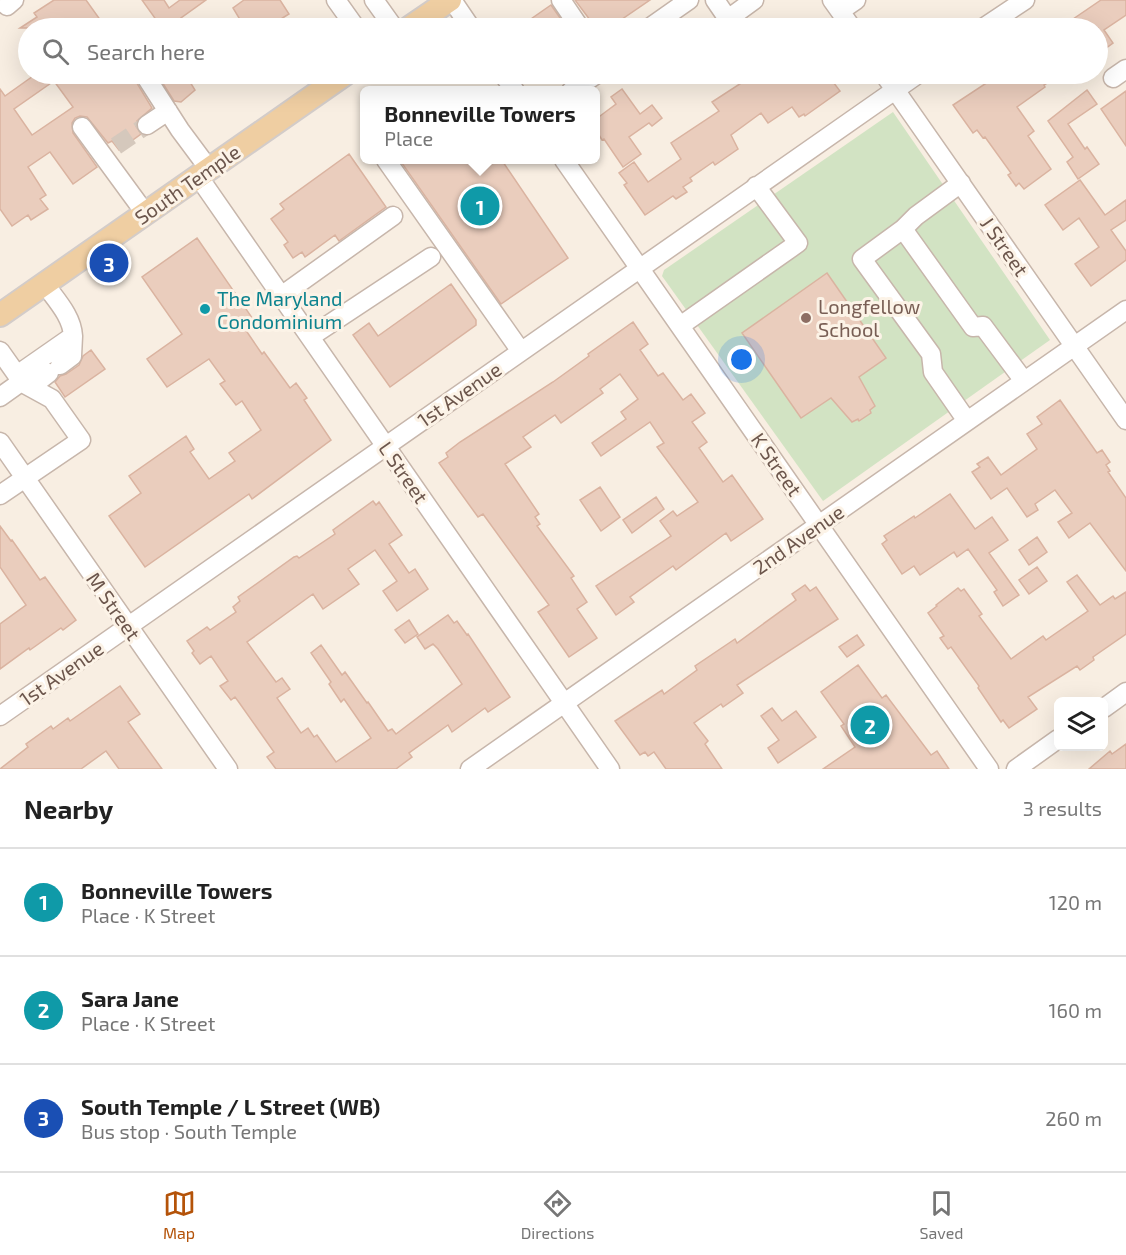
<!DOCTYPE html>
<meta charset="utf-8">
<style>
:root{--surface:#fff;--page:#f6f6f6;--text:#222;--muted:#767676;--line:#e0e0e0;--accent:#b45309}
body{margin:0;font-family:"Exo 2",sans-serif;background:var(--page);color:var(--text)}
.controls{position:absolute;right:18px;bottom:18px;display:grid;overflow:hidden;border-radius:9px;box-shadow:0 6px 24px #0002}
.controls button{width:54px;height:54px;display:grid;place-items:center;padding:0;border:0;border-bottom:2px solid var(--line);background:var(--surface);color:var(--text);font:30px sans-serif}
.you{position:absolute;left:742px;top:360px;width:21px;height:21px;margin:-15px;border:4px solid #fff;border-radius:50%;background:#1a73e8;box-shadow:0 0 0 9px #1a73e833}
.badge{display:grid;place-items:center;width:39px;height:39px;border-radius:50%;background:var(--accent);color:#fff;font-size:20px;font-weight:700}
.pin{position:absolute;translate:-50% -50%;border:3px solid #fff;box-shadow:0 2px 6px #0006}
.popup{position:absolute;left:360px;top:86px;width:240px;height:78px;box-sizing:border-box;display:grid;place-content:center;border-radius:9px;background:var(--surface);filter:drop-shadow(0 2px 4px #0005);font-size:20px;white-space:nowrap;color:var(--muted)}
.popup b{font-size:22px;color:var(--text)}
.popup::after{content:'';position:absolute;left:50%;top:100%;margin-left:-12px;border:12px solid transparent;border-top-color:var(--surface)}
.list{margin:0;padding:0;list-style:none}
h2{display:flex;justify-content:space-between;align-items:center;height:78px;margin:0;padding:0 24px;font-size:26px}
h2 small{font-size:20px;font-weight:400;color:var(--muted)}
.list li{display:grid;grid-template-columns:39px 1fr auto;gap:18px;align-items:center;box-sizing:border-box;height:108px;padding:0 24px;border-top:2px solid var(--line)}
.list b{display:block;font-size:22px;white-space:nowrap}
.list p{margin:0;font-size:20px;white-space:nowrap;color:var(--muted)}
.list em{font-size:20px;font-style:normal;color:var(--muted)}
.icon{flex:none;width:33px;height:33px;fill:none;stroke:currentColor;stroke-width:2;stroke-linecap:round;stroke-linejoin:round}
.map{position:relative;flex:none;width:1126px;height:769px;overflow:hidden}
.search{position:absolute;background:var(--surface);box-shadow:0 6px 24px #0002;left:18px;right:18px;top:18px;height:66px;display:flex;align-items:center;gap:15px;box-sizing:border-box;padding:0 21px;border-radius:33px;color:var(--muted);font-size:22px}
.sheet{height:402px;background:var(--surface)}
nav{display:flex;justify-content:space-around;align-items:center;box-sizing:border-box;height:84px;border-top:2px solid var(--line);background:var(--surface);font-size:16px;color:var(--muted)}
nav a{display:grid;justify-items:center;gap:3px}
nav .on{color:var(--accent)}
.map>svg:first-child{display:block}
.green{fill:#d2e3c3}
.building{fill:#eacdbd;stroke:#dab3a0;stroke-width:1.5;fill-rule:evenodd}
.lines{fill:none;stroke-linecap:round;stroke-linejoin:round}
.minor-tunnel{stroke:#d5c8bc;stroke-width:18;stroke-dasharray:18 9;stroke-linecap:butt}
.minor-casing{stroke:#c7b6ab;stroke-width:21}
.major-casing{stroke:#d3ccc9;stroke-width:26}
.minor{stroke:#fff;stroke-width:18}
.major{stroke:#efcea2;stroke-width:22}
.culture-dot{fill:#0f9aa8;stroke:#fcf3e7;stroke-width:2}
.education-dot{fill:#8d6e63;stroke:#fcf3e7;stroke-width:2}
.labels{text-anchor:middle;dominant-baseline:central;stroke-width:6;stroke-linejoin:round;paint-order:stroke}
.street-label{font-size:20px;fill:#6c564c;stroke:#fcf3e7}
.culture-label{font-size:20px;fill:#0d838f;stroke:#fcf3e7;text-anchor:start}
.education-label{font-size:20px;fill:#785e54;stroke:#fcf3e7;text-anchor:start}
</style>
<div class="map">
<svg width="1126" height="769" viewBox="0 0 1126 769">
<rect width="100%" height="100%" fill="#f8eee2"/>
<path class="green" d="M893,112L1050,340L823,501L662,276L664,270Z"/>
<path class="building" d="M54,0H86L106,28H20L37,17L34,13Z
M142,0H164L169,8L180,0H206L181,18L189,28H162Z
M244,0H280L289,14L276,22L281,28H245L233,8Z
M575,0H650L609,28H596Z
M1101,0H1126V15L1104,30L1113,43L1098,54V28H1060Z
M551,5L565,25L560,28H518Z
M36,74H133L135,80L152,108L137,121L136,126L141,134L119,150L112,141L108,143L87,117L80,116L75,118L72,123L73,133L97,167L73,184L50,152L28,167L46,195L40,199L48,209L31,220L28,215L12,226L0,209V89L5,96ZM54,81L73,107L32,135L14,109Z
M157,74H203L190,82L195,90L181,102L174,101Z
M755,74H827L840,91L805,116L804,114L799,117L792,107L768,123L761,113L731,135L738,149L715,165L713,162L690,178L692,181L683,187L687,192L676,199L673,196L645,215L624,185L627,183L619,173L634,162L648,182L681,159L671,143L719,111L712,102Z
M1000,74H1061L1044,85L1045,87L1017,107L1034,131L1028,136L1051,169L1024,189L1019,183L1016,186L1008,175L1011,173L985,137L983,138L977,130L973,133L953,105Z
M622,89L640,114L652,105L662,118L652,126L649,123L629,137L641,154L623,167L604,139L602,140L596,130V119L616,104L611,97Z
M1087,90L1097,104L1068,124L1085,149L1087,147L1099,164L1078,179L1067,162L1073,157L1048,121Z
M1126,91V146L1101,109Z
M349,154L386,207L339,241L335,235L305,257L302,252L293,258L284,245L288,242L271,219L284,209L280,204Z
M399,159H501L568,258L501,304Z
M1080,180L1105,215L1126,200V220L1111,230L1126,251V260L1091,286L1075,264L1099,247L1079,218L1063,230L1045,205Z
M197,238L257,325L247,332L262,354L264,352L290,388L296,383L307,398L304,400L331,440L252,499L249,494L145,567L109,516L141,493L129,476L186,436L194,449L190,452L209,479L235,461L229,453L261,430L242,401L236,405L220,384L225,381L209,359L167,387L147,359L182,334L142,277Z
M827,273L886,358L859,377L875,406L870,410L871,413L859,421L858,419L852,422L831,398L801,418L742,333Z
M451,284L476,320V325L390,387L353,335L369,323L378,336Z
M633,322L648,344L640,350L658,376L663,373L683,400L691,394L705,413L692,422L707,442L699,448L723,482L732,475L763,519L731,541L726,533L676,570L673,566L630,597L634,602L616,615L596,586L671,536L660,521L673,511L677,516L698,502L657,447L664,443L650,422L601,456L592,443L626,419L621,412L638,399L620,374L600,389L603,393L561,423L555,415L523,437L531,447L505,464L539,514L535,517L540,524L537,526L574,576L571,578L587,602L577,609L597,638L569,657L538,612L549,605L483,514L478,517L439,463L448,457L446,453L460,442L553,382L589,356L588,354Z
M91,350L105,369L65,397L55,382L60,376L66,374L79,365L83,356Z
M1060,400L1097,453L1102,450L1110,462L1106,465L1110,471L1108,472L1126,498V571L1090,523L1069,538L1058,522L1072,513L1055,490L1035,504L1038,510L1027,517L1007,488L991,499L972,472L980,467L977,464L988,457L1001,475L1037,449L1027,434L1042,424L1037,417Z
M600,487L620,517L601,531L580,500Z
M950,494L975,529L992,517L1008,540L989,553L1019,595L1003,606L994,592L997,590L968,549L957,557L954,552L920,575L914,566L902,574L882,544L887,540L884,536L914,516L915,518Z
M656,497L664,509L632,533L623,520Z
M373,501L376,505L379,502L402,535L389,544L409,573L415,569L428,589L397,611L383,591L397,581L375,550L348,569L359,584L323,609L313,594L247,642L276,682L282,678L290,689L277,698L301,733L308,728L314,737L317,735L336,762L371,738L344,699L341,702L329,684L331,682L311,653L321,645L342,675L345,672L367,703L368,702L388,731L392,729L396,734L462,684L438,649L433,644L425,649L417,637L448,615L454,623L457,621L467,635L468,634L510,697L488,712L485,708L452,732L448,725L409,753L412,757L396,769H276L267,757L274,752L238,701L235,697L231,700L220,686L228,681L211,656L200,664L192,653L194,651L187,641L207,627L210,630L236,612L233,607L240,601L238,597L294,557L297,556L299,558L335,534L333,530Z
M0,526L11,541L12,540L40,580L45,577L76,620L63,630L61,628L30,650L29,648L0,669V624L26,605L0,567Z
M1037,537L1047,552L1029,565L1019,550Z
M1037,567L1047,581L1029,594L1019,580Z
M1077,575L1100,605L1113,596L1115,599L1126,592V634L1093,657L1094,660L1080,670L1077,666L1028,697L1037,709L1009,728L1003,720L1001,722L978,688L979,686L951,647L948,649L940,638L944,636L928,613L937,606L936,605L958,588L961,591L964,589L982,614L979,616L1011,659L1043,636L1046,640L1088,611L1067,582Z
M805,585L810,591L816,587L838,619L737,685L743,693L723,707L721,704L694,723L708,741L705,744L722,769H666L654,752L648,756L645,752L640,755L615,721L662,690L664,694L697,670L695,666L735,639L737,643L796,600L792,594Z
M409,620L418,634L405,643L395,630Z
M857,635L864,645L847,657L839,647Z
M858,665L882,698L886,695L931,755L937,751L949,769H823L855,747L841,726L844,724L821,692Z
M120,686L140,714L128,722L162,769H119L106,751L81,769H0L28,747L26,744L51,726L53,729L68,718L70,721Z
M772,708L782,721L796,711L816,737L778,763L768,748L779,740L761,716Z
M1126,744V769H1089L1110,751L1112,754Z"/>
<g class="lines">
<path class="minor-tunnel" d="M116,146L147,125"/>
<g class="minor-casing">
<path id="minor" d="M336,0L356,28
M374,0L394,28
M452,0L471,28
M561,0L580,28
M715,0L728,19L754,0
M832,0L852,28
M7,6L14,0
M840,11L856,0
M649,28L689,0
M983,28L1025,0
M144,74L180,130L209,169
M503,74L515,91
M884,74L1126,420
M1113,78L1126,69
M571,91L597,74
M147,125L168,111
M82,127L145,213
M386,160L520,350
M564,160L989,769
M198,176L610,769
M961,183L916,216L903,229L973,327L983,326L1024,381
M903,229L862,259L931,354L933,372L967,421
M281,296L393,216
M680,326L798,243L756,186
M310,337L431,257
M0,351L17,375L73,336C72,316 56,300 44,283
M60,365L72,356L73,336
M31,387L49,373
M0,397L21,382L17,375
M0,442L228,769
M0,495L81,440L52,399L21,382
M1104,708L1126,692
M0,716L918,74
M470,769L1126,310
M1016,769L1058,739"/>
</g>
<g class="major-casing">
<path id="major" d="M409,28L450,0
M0,315L345,74"/>
</g>
<use href="#minor" class="minor"/>
<use href="#major" class="major"/>
</g>
<circle class="culture-dot" cx="205" cy="309" r="6"/>
<circle class="education-dot" cx="806" cy="318" r="6"/>
<g class="labels">
<g class="street-label">
<text transform="translate(187 184) rotate(-35)">South Temple</text>
<text transform="translate(1005 246) rotate(55)">J Street</text>
<text transform="translate(459 394) rotate(-35)">1st Avenue</text>
<text transform="translate(777 464) rotate(55)">K Street</text>
<text transform="translate(404 472) rotate(55)">L Street</text>
<text transform="translate(798 539) rotate(-35)">2nd Avenue</text>
<text transform="translate(114 606) rotate(55)">M Street</text>
<text transform="translate(61 673) rotate(-35)">1st Avenue</text>
</g>
<g class="culture-label">
<text x="217" y="298">The Maryland<tspan x="217" dy="23">Condominium</tspan></text>
</g>
<g class="education-label">
<text x="818" y="306">Longfellow<tspan x="818" dy="23">School</tspan></text>
</g>
</g>
</svg>
<div class="controls">
<button><svg class="icon" aria-label="layers" viewBox="0 0 24 24"><path d="M12 4l9 5-9 5-9-5zM3 14l9 5 9-5"/></svg></button>
</div>
<div class="you"></div>
<div class="pin badge" style="left:480px;top:206px;background:#0f9aa8">1</div>
<div class="popup"><b>Bonneville Towers</b>Place</div>
<div class="pin badge" style="left:870px;top:725px;background:#0f9aa8">2</div>
<div class="pin badge" style="left:109px;top:263px;background:#1a4fb4">3</div>
<div class="search"><svg class="icon" aria-label="search" viewBox="0 0 24 24"><circle cx="10" cy="10" r="6"/><path d="M15 15l6 6"/></svg>Search here</div>
</div>
<section class="sheet">
<h2>Nearby<small>3 results</small></h2>
<ul class="list">
<li><span class="badge" style="background:#0f9aa8">1</span><div><b>Bonneville Towers</b><p>Place · K Street</p></div><em>120 m</em></li>
<li><span class="badge" style="background:#0f9aa8">2</span><div><b>Sara Jane</b><p>Place · K Street</p></div><em>160 m</em></li>
<li><span class="badge" style="background:#1a4fb4">3</span><div><b>South Temple / L Street (WB)</b><p>Bus stop · South Temple</p></div><em>260 m</em></li>
</ul>
</section>
<nav>
<a class="on"><svg class="icon" aria-label="map" viewBox="0 0 24 24"><path d="M3 6l6-2 6 2 6-2v14l-6 2-6-2-6 2zM9 4v14M15 6v14"/></svg>Map</a>
<a><svg class="icon" aria-label="directions" viewBox="0 0 24 24"><path d="M12 3l9 9-9 9-9-9zM9 14v-3h6M13 9l2 2-2 2"/></svg>Directions</a>
<a><svg class="icon" aria-label="saved" viewBox="0 0 24 24"><path d="M7 4h10v16l-5-4-5 4z"/></svg>Saved</a>
</nav>
